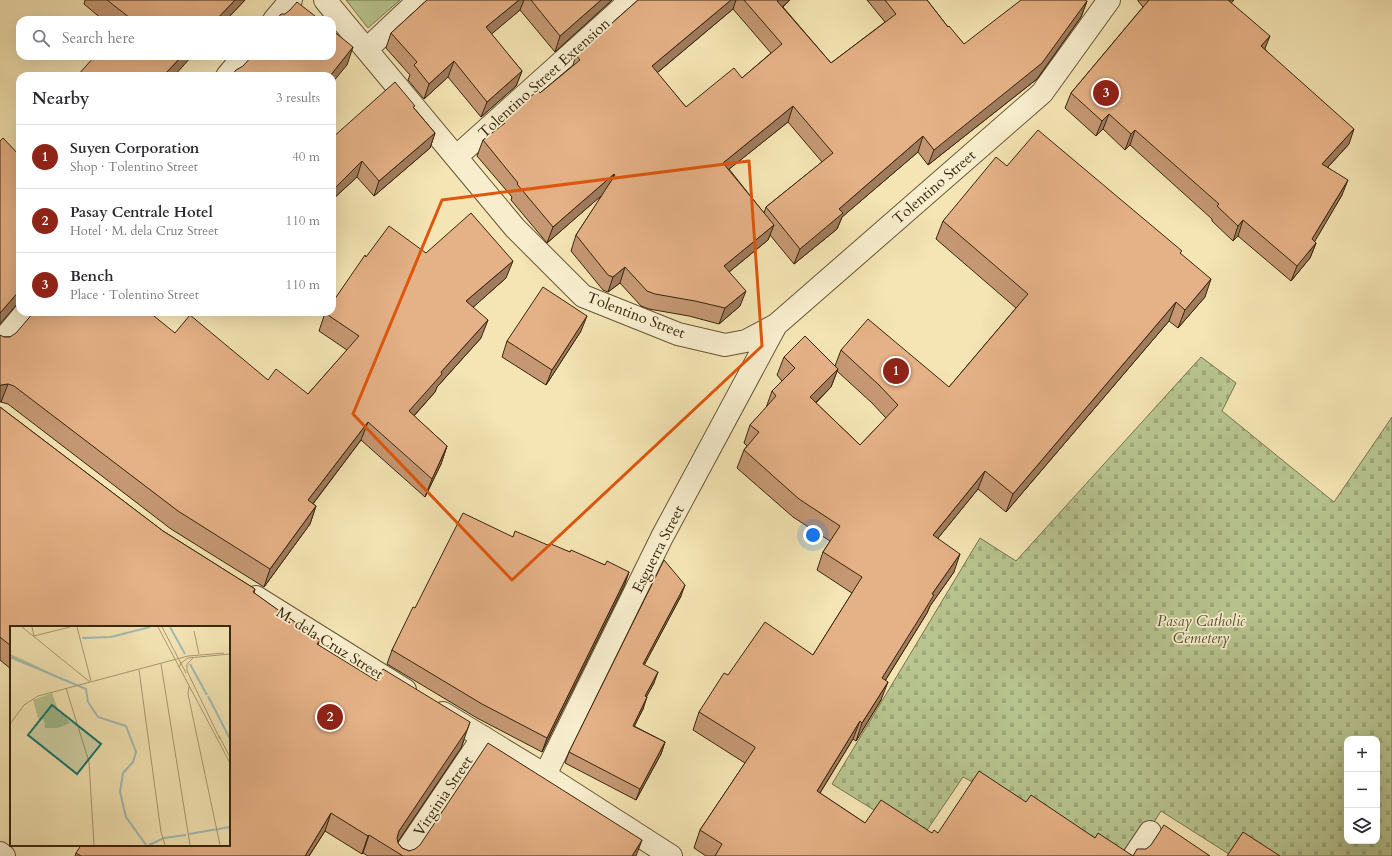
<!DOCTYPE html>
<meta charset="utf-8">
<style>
:root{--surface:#fff;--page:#f2f2f3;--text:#2b2b33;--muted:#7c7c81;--line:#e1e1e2;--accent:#8f2418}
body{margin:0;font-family:Cardo,serif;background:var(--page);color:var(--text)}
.controls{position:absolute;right:12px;bottom:12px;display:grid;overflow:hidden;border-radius:8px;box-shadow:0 4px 16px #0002}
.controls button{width:36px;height:36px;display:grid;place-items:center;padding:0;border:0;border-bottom:1px solid var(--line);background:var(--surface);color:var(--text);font:20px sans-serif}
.you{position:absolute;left:813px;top:535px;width:14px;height:14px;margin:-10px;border:3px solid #fff;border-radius:50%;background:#1a73e8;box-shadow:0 0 0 6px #1a73e833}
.badge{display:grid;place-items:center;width:26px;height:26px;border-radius:50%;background:var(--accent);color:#fff;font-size:13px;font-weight:700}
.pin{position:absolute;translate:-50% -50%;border:2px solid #fff;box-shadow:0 1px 4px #0006}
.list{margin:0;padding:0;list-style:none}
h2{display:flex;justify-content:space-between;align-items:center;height:52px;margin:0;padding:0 16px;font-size:17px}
h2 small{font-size:13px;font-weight:400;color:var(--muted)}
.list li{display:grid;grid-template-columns:26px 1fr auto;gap:12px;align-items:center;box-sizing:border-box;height:64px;padding:0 16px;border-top:1px solid var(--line)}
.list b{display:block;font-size:15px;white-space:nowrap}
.list p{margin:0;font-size:13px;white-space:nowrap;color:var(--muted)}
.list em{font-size:13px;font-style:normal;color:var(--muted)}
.icon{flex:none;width:22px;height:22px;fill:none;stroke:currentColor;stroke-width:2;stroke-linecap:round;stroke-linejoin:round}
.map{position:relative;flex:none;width:1392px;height:856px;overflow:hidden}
.search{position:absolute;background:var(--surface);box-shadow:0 4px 16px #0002;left:16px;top:16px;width:320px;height:44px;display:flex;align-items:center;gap:10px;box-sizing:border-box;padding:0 14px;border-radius:12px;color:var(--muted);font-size:15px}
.panel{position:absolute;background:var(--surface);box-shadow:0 4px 16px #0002;left:16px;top:72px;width:320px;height:244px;border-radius:12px}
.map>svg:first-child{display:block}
.grass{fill:#b8c590;stroke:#78764f}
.cemetery{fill:url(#cemetery-stones);stroke:#78764f;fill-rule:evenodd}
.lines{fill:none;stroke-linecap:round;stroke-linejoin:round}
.minor-casing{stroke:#665638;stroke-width:24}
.tertiary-casing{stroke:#665638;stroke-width:24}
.minor{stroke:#f8eece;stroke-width:22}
.tertiary{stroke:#f8eece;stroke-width:22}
.wall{fill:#c59873;stroke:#37260e;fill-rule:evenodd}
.shaded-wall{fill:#a07c5e;stroke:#37260e}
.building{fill:#e5b186;stroke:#37260e}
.marked{fill:none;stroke:#df560c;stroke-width:3;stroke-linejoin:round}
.labels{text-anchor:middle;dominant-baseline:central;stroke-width:3.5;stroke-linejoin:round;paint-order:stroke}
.street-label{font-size:15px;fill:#37260e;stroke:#f8eece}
.park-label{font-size:15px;font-style:italic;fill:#574e2e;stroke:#f8eece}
.inset-river{fill:none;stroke:#a1bcb8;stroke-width:2}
.inset-road{fill:none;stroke:#a99972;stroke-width:1}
.view{fill:#0f766e;fill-opacity:0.15;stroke:#0f766e;stroke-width:2}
.inset-edge{fill:none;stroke:#37260e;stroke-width:2}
</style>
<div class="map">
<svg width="1392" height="856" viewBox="0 0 1392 856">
<defs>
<pattern id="cemetery-stones" width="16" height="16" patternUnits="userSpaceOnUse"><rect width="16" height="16" fill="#b8c590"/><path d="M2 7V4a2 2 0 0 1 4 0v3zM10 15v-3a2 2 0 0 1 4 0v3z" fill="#9fa97b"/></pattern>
</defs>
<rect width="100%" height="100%" fill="#f5e5b4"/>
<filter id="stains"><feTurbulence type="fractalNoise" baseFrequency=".005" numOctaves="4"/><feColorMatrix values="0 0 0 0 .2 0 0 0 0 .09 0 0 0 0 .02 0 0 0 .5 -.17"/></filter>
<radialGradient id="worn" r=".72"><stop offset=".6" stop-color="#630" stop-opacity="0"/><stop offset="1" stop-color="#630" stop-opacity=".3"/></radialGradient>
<path class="grass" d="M346,0H400L368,28Z"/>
<path class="cemetery" d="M1201,357L1236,383L1222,411L1334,502L1392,417V856H1232L1161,811L1133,856H1115L963,777L921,839L832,784L980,538L1016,561ZM1347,739H1377V841H1347Z"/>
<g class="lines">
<g class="minor-casing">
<path id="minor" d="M325,0L515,228L583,296L678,334L725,345L746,341L776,325L1042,93L1109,0
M274,20L291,0
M367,49L419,0
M227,76L244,56
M456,157L631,0
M0,343L26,312
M545,775L662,537L776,325
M0,853L4,856
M403,856L483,737
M1134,856L1150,832"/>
</g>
<g class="tertiary-casing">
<path id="tertiary" d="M256,597L405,690
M443,713L545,775L671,856"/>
</g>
<use href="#minor" class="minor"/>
<use href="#tertiary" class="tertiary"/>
</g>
<path class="wall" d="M85,0H245L226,20H103L84,4Z
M427,0H612L555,52L520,10L491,34L522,71L516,86L481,117L448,77L424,99L408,80L410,75L386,48L391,33Z
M638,0H790L783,7L831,63L885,22L867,0H927L948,27L964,44L1087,1L1081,17L1037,79L928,165L918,152L842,217L837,229L794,264L770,235L768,240L729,272L740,306L719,324L689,316L649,309L641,306L620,283L608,292L603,290L571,251L576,235L603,194L547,243L511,200L512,197L477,156L483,140L501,126L503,121L540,93L573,65L576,55ZM733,9L771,53L742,78L686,107L657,73ZM788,122L822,162L766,207L764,213L729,169Z
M1138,0H1234L1231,3L1265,49L1349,144L1328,167L1342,195L1314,242L1316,243L1310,258L1291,281L1238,236L1233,241L1212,221V219L1130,145L1125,150L1103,129L1096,136L1065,108L1071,93L1143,7L1138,1Z
M414,108L435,133L430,148L374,196L357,177L332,200V138Z
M1007,166L1181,254L1205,297L1178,328L1169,321L1006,512L978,489L938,538L954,572L930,606L927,613L885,681L881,700L856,741L853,739L820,793L865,823L932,833H938L1026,802L1095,838L1133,856H1210H706L694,848L700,830L745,763L693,730L699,712L728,675L813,655L852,593L817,570L823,552L830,541L793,517L737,468L744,450L747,446L744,443L750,425L766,408L772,391L782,381L777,375L784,357L835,366L841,350L949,387L1016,308L936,239L943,221ZM837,371L872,403L886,418L860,445L816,403L831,387Z
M426,253L506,278L473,307L481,338L437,387L435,392L414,416L447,446L441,464L425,497L361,440L313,504L316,506L310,524L264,587L171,529L8,404L1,402L4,337L175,333L268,380L308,394L347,350L319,331L325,313L366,257Z
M581,331L546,385L502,357L507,341Z
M0,407L163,531L255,589L254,593L320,640L318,645L464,740L461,748L398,841V843L402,848L409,851L636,856H368L363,853L362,854L325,831L309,856H75L76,853L229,845L11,627V669L0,660Z
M513,537L550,546L570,552L605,565L629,572L624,586L542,752L477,718L387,664L392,650L415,608Z
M681,596L644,665L654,683L646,697L643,709L634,726L665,742L661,754L636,800L565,763L569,752Z"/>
<path class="shaded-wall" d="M235,0H245L226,20H216Z
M519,0H524L520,10L481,43L486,27Z
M601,0H612L555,52L560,36Z
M731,0H736L733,9L646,82L652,66Z
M778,0H790L772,16Z
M1226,0H1234L1221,14Z
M1087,1L1081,17L1037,79L928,165L934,150Z
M1270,36L1264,51L1261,46Z
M353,47L347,65L332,83V76H330Z
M182,56H192L174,76H163Z
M454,61L448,77L424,99L429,84Z
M522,71L516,86L481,117L487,102Z
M793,106L788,122L718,178L723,163Z
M1109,114L1103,129L1096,136L1102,121Z
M1354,129L1349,144L1317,179L1322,164Z
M1135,130L1130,145L1125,150L1131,134Z
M435,133L430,148L374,196L379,181Z
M923,136L918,152L842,217L837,229L794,264L800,249L839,209Z
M362,161L357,177L332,200V193L334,189Z
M614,174L609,189L547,243L553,227Z
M1348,180L1342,195L1308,253L1316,243L1310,258L1291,281L1297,266L1312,239Z
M1243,220L1238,236L1233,241L1238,226Z
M774,225L768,240L718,281L724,266Z
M513,261L506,278L460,319L466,301Z
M625,267L620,283L608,292L613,277Z
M1211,279L1205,297L1178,328L1185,310Z
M20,290V302L17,304L0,324V313Z
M746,291L740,306L719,324L725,308Z
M1176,302L1169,321L1006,512L1013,494Z
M587,316L581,331L546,385L552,370Z
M488,320L481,338L437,387L435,392L402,429L409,411L441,372Z
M838,369L831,387L803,415L810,397Z
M8,384L1,402H0V386L1,385Z
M368,422L361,440L302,518L308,500Z
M447,446L441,464L425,497L432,479Z
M985,471L978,489L926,553L933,535Z
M316,506L310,524L264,587L270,569Z
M960,554L954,572L930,606L927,613L875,697L882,678L932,594Z
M629,572L624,586L542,752L547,738Z
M685,585L681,596L639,675L643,664Z
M658,672L654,683L641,707L645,696Z
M888,682L881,700L856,741L862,723Z
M647,697L643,709L629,737L633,726Z
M860,721L853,739L810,809L817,791Z
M470,722L461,748L393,849L399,831Z
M665,742L661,754L636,800L640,789Z
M331,813L325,831L309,856H305Z
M369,835L363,853L362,854L368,836Z
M642,840L636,856H632Z"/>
<path class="building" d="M107,0H235L216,20H128L130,18Z
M427,0H519L486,27L522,71L487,102L454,61L429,84L414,65L417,62L391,33Z
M531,0H601L560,36Z
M638,0H731L652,66L686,107L734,68L742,78L782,44L744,0H778L777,1L831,63L896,14L885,0H927L948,27L949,26L964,44L1021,0H1085L1087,1L1042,63L934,150L923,136L839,209L843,213L800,249L766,207L833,153L793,106L723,163L774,225L724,266L746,291L725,308L695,301L655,294L647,291L625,267L613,277L608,275L576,235L615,175L614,174L553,227L517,184L518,183L483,140L505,123L503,121L538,90L540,93L580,60L576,55Z
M1149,0H1228L1270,36L1261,46L1354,129L1322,164L1348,180L1312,239L1316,243L1297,266L1243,220L1238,226L1217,206L1219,204L1135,130L1131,134L1109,114L1102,121L1071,93Z
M297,2L320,20H276L281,14H285L290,10Z
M332,30L353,47L330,76H233L232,75L236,70L243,66L252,56H332Z
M95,56H182L163,76H77Z
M395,82L415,106L413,107L435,133L379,181L362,161L334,189L332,187V138Z
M1038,130L1182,251L1180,253L1211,279L1185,310L1176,302L1013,494L985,471L933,535L960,554L932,594L934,595L882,678L888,682L862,723L860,721L817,791L865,823L881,800L932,833L934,830L938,833L979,771L1026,802L1031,795L1095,838L1098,833L1133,856L1137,849H1146L1151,845L1164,825L1210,856H715L722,844L700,830L755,748V747L699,712L724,673L728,675L765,622L813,655L862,577L823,552L840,526L799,499L744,450L759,432L750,425L776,396L772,391L795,368L784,357L805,336L838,369L810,397L860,445L898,405L879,385L841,350L868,319L949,387L1028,294L943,221L996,157L1007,166Z
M3,138L20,156V290L0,313V141Z
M471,213L513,261L466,301L488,320L441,372L442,374L409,411L447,446L432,479L368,422L308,500L316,506L270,569L178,511L14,386L8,384L1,385L0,386V335L4,337H10L16,333L34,312H149L175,333L190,315L268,380L276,369L308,394L359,336L325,313L326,312H332V303L365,255L366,257L389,226L426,253Z
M543,287L587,316L552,370L507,341Z
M0,407L163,531L255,589L253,592L320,640L317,644L377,681L383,669L470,722L467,730L399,831L397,838L398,843L402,848L409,851L415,849L420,845L488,743L642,840L632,856H403L369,835L368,836L331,813L305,856H81L76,853L81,845H229V627H11V646L0,637Z
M463,513L513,537L515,531L550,546L551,544L570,552L571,550L605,565L607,561L629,572L547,738L482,704L392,650L413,607L415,608Z
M664,560L685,585L643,664L658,672L645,696L647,697L633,726L665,742L640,789L569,752Z
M1243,832L1280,856H1227Z"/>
<path class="marked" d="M749,161L762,346L512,580L353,414L442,200Z"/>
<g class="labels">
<g class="street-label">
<text transform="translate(544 78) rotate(-42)">Tolentino Street Extension</text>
<text transform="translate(934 187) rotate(-41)">Tolentino Street</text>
<text transform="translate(636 315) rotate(21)">Tolentino Street</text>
<text transform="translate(658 549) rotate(-63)">Esguerra Street</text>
<text transform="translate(330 643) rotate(32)">M. dela Cruz Street</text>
<text transform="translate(443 796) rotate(-56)">Virginia Street</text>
</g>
<g class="park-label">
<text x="1201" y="621">Pasay Catholic<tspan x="1201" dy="17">Cemetery</tspan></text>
</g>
</g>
<g transform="translate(10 626)">
<rect width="220" height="220" fill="#f5e5b4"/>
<path d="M42,67L49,87L52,86L60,97L48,102H35L34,93L29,95L23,74Z" fill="#b8c590"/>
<path d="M0,28L14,34L65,59L0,30Z" fill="#b8c590"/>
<path class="inset-river" d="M160,1L175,28M72,12L101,11L140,1M0,31L76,63L78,76L88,91L116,100L126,126L123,136L113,147L110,166L116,191L136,219M180,38L197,69M198,70L220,113M179,208L220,201M139,219L154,212L176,209"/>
<path class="inset-road" d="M12,1L80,56M22,1L24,10L60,1M67,1L81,55M148,1L220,137M152,1L176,47M184,5L189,28M183,32L177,38V45L210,113M151,38L180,219M169,42L171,37L178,32L220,28M129,44L151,206L155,219M179,60L178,68L210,219M56,62L79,136L84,219M0,98L14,79L28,70L178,30L214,27M209,110L220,131"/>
<path class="view" d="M42,79L91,118L67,148L18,109Z"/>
<rect width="220" height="220" class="inset-edge"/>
</g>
<rect width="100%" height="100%" filter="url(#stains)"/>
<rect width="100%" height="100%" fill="url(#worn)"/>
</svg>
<div class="controls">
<button>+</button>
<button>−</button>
<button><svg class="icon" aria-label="layers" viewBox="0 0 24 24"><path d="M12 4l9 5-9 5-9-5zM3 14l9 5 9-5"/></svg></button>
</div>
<div class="you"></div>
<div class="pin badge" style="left:896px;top:371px">1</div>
<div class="pin badge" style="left:330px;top:717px">2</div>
<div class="pin badge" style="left:1106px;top:93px">3</div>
<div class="search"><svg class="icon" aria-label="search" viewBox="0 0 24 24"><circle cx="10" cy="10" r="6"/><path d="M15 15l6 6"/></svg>Search here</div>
<section class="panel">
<h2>Nearby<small>3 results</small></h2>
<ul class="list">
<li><span class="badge">1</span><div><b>Suyen Corporation</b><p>Shop · Tolentino Street</p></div><em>40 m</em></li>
<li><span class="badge">2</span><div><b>Pasay Centrale Hotel</b><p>Hotel · M. dela Cruz Street</p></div><em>110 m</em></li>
<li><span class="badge">3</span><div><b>Bench</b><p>Place · Tolentino Street</p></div><em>110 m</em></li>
</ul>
</section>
</div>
